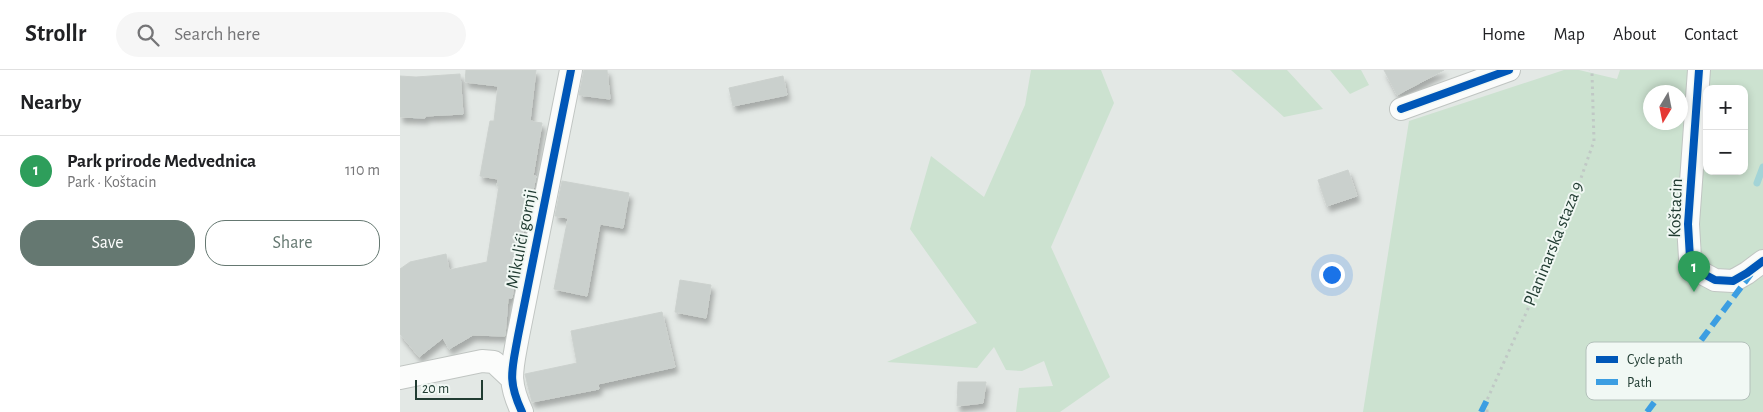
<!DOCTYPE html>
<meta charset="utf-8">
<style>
:root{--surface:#fff;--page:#f6f6f6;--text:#202124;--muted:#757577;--line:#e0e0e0;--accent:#657871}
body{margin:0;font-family:"Alegreya Sans",sans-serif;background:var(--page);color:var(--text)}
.controls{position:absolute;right:15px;top:15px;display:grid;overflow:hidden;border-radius:10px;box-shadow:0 2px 8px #0003}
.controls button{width:45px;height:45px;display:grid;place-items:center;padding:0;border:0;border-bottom:1px solid var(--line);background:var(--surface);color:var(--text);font:25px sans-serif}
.compass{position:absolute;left:1243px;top:15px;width:45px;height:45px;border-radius:50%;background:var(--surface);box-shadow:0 2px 8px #0003;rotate:190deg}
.scale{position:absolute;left:15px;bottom:12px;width:68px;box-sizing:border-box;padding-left:5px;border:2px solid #213c32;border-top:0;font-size:14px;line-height:18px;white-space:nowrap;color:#213c32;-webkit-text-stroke:4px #f1f8f4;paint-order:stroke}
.you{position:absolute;left:931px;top:204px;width:18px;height:18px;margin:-12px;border:4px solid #fff;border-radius:50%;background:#1a73e8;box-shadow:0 0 0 8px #1a73e833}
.badge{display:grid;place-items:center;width:32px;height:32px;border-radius:50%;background:var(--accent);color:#fff;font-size:16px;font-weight:700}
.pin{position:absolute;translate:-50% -41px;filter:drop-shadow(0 1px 2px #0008)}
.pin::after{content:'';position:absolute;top:26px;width:18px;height:15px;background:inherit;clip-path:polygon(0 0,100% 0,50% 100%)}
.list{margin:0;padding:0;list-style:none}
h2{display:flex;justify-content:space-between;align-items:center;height:65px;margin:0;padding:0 20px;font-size:21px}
h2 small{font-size:16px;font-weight:400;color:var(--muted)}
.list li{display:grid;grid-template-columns:32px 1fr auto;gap:15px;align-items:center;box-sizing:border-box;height:70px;padding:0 20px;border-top:1px solid var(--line)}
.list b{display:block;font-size:19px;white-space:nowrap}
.list p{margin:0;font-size:16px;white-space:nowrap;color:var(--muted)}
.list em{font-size:16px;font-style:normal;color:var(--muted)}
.actions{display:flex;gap:10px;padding:15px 20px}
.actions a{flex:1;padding:11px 0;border:1px solid var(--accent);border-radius:20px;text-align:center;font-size:18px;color:var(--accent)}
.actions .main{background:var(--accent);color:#fff}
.icon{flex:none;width:28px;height:28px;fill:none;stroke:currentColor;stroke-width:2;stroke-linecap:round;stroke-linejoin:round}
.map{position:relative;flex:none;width:1363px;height:342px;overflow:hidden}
header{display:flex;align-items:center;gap:30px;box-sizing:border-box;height:70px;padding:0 25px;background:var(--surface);border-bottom:1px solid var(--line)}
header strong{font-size:24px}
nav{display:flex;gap:28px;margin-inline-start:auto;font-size:18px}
.search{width:350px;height:45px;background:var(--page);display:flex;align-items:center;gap:12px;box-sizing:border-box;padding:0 18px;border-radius:28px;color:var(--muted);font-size:19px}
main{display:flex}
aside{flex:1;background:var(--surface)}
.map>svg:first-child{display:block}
.green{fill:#cce2d0;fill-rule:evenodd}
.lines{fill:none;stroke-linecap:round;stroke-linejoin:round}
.stream{stroke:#a3d4d7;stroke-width:7}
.building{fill:#cad0cd;stroke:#ccd1ce;filter:url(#shadow)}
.minor-casing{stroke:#c0c5c2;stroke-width:24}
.path{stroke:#c0c8c5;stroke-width:3;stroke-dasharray:2.5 4;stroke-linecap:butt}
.minor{stroke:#fbfcfb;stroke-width:22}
.quiet{stroke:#3c9ee2;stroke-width:6;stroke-dasharray:12 6;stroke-linecap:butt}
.cycleway-casing{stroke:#f1f8f4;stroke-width:11}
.cycleway{stroke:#0057b8;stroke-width:8}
.labels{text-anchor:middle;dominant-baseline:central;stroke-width:4;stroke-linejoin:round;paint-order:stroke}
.street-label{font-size:18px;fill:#213c32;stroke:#f1f8f4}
.key{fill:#f1f8f4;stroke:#b3c0ba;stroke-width:1}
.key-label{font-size:14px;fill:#213c32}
</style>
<header>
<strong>Strollr</strong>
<div class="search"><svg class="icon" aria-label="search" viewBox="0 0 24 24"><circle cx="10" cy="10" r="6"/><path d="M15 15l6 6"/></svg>Search here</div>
<nav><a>Home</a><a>Map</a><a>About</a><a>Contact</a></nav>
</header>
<main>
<aside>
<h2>Nearby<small></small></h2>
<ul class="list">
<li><span class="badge" style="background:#2e9e5b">1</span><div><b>Park prirode Medvednica</b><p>Park · Koštacin</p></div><em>110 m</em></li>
</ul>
<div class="actions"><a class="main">Save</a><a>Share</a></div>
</aside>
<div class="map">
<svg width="1363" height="342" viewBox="0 0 1363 342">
<defs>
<filter id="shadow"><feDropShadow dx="3" dy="5.5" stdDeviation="2.5" flood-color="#0004"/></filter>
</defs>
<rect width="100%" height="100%" fill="#e3e8e5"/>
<path class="green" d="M631,0H701L714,33L651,177L710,307L660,342H616L619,318L653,316L644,291L622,301L606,300L594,277L577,298L487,292L577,253L510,159L531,86L584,127L625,35Z
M831,0H887L923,39L884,47Z
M930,0H961L969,15L950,24Z
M1164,0H1179L1217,9L1220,0H1363V342H963L1009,51ZM1307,19H1344V101H1307ZM1250,22H1280V52H1250Z"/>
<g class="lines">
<path class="stream" d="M1357,113L1363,97"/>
</g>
<path class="building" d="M66,0H136L130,51L142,53L133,106H136L129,141H127L112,228H108L105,266L73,265L49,279L43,268L19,287L0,264V199L10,192L46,184L49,200L87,192L99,116H97L98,109L80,106L90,51H94L98,16L65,12Z
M184,0H207L210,29L179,25Z
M984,0H1044L997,25Z
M60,4L63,44L25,46V48L0,47V6L16,7Z
M383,6L387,25L333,36L329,18Z
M948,100L957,126L927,136L918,110Z
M162,111L229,123L223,158L200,154L187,226L154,219L168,148L155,146Z
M280,210L311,215L306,248L275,242Z
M262,242L275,297L198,314L199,319L132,332L125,304L177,293L171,261Z
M558,312H586L583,333L557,336Z"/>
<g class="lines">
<g class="minor-casing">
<path id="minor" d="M1299,0L1288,154L1290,188L1300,202L1315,210L1333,211L1347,203L1363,191
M1001,39L1109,0
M0,308L82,291L94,292L111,308
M122,342C107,310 112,300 118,266L171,0"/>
</g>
<path class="path" d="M1087,342V330L1161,165L1194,71L1192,3L1190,0"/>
<use href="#minor" class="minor"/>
<path class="quiet" d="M1081,342L1087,330
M1247,342L1351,204"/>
<g class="cycleway-casing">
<path id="cycleway" d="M1299,0L1288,154L1290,188L1300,202L1315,210L1333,211L1347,203L1363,191
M1001,39L1109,0
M122,342C107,310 112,300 118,266L171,0"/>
</g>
<use href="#cycleway" class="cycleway"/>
</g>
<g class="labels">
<g class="street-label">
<text transform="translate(1276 138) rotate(-88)">Koštacin</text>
<text transform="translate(122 169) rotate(-79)">Mikulići gornji</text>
<text transform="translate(1154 174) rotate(-68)">Planinarska staza 9</text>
</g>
</g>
<rect x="1186" y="272" width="164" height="58" rx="8" class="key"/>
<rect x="1196" y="286" width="22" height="7" fill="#0057b8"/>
<rect x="1196" y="309" width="22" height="6" fill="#3c9ee2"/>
<g class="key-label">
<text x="1227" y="294">Cycle path</text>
<text x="1227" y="317">Path</text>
</g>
</svg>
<div class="controls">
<button>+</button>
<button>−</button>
</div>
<svg class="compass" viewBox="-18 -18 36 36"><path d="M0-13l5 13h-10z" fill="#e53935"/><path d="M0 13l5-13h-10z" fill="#757577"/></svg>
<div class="scale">20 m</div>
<div class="you"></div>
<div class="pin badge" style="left:1294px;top:222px;background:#2e9e5b">1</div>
</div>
</main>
